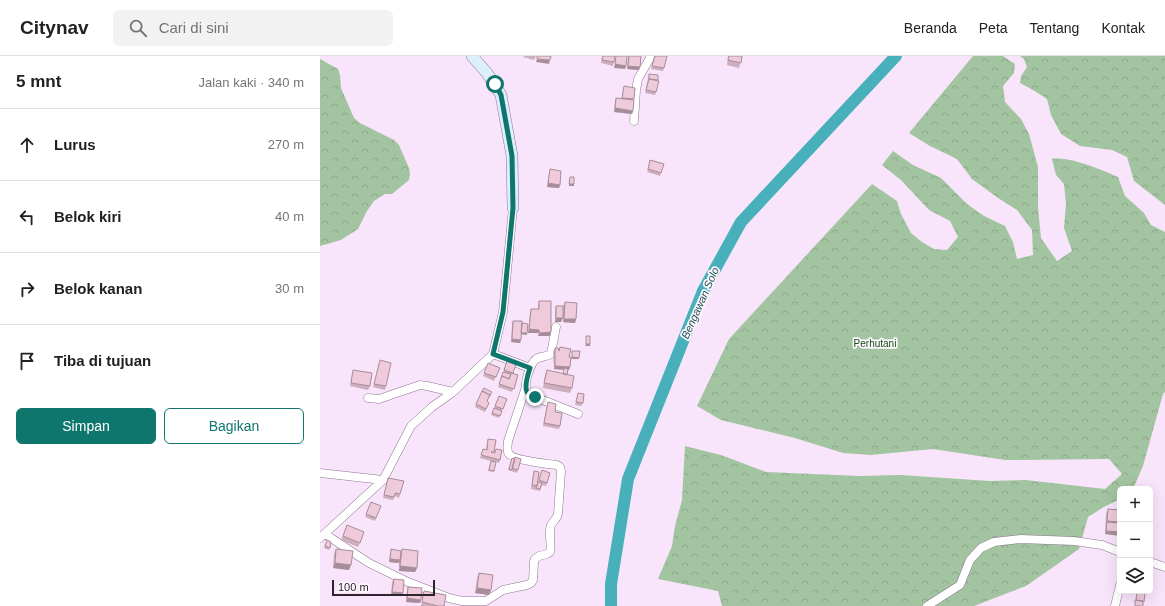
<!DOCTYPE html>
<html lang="id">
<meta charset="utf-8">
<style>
:root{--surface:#fff;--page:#f2f2f2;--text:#202124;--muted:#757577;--line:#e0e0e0;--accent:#0f766e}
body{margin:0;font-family:Helvetica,sans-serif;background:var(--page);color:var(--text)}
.controls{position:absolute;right:12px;bottom:12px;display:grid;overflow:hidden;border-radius:6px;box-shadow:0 4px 16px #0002}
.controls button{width:36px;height:36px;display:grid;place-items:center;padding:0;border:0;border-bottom:1px solid var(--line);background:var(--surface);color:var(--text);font:20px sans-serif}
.scale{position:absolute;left:12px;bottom:10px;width:103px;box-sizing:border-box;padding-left:4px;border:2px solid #2d242e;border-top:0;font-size:11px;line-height:14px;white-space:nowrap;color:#2d242e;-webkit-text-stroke:3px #fdf8fd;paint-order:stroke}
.stop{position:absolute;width:12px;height:12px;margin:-9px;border:3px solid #0f766e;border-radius:50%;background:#fff}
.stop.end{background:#0f766e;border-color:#fff;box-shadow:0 1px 4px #0008}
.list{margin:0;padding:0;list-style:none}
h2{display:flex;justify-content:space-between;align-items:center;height:52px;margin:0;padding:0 16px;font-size:17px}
h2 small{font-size:13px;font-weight:400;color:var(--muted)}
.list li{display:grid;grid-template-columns:26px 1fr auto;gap:12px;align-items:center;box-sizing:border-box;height:72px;padding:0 16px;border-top:1px solid var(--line)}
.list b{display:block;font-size:15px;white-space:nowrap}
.list em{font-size:13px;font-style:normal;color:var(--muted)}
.actions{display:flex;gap:8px;padding:12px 16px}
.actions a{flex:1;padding:9px 0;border:1px solid var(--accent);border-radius:6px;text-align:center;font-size:14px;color:var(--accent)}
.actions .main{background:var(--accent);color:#fff}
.icon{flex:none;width:22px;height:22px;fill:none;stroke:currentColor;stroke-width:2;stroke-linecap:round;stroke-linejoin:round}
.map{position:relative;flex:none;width:845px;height:550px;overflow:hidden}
header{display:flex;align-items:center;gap:24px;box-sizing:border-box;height:56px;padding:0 20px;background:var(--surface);border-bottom:1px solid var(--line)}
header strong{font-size:19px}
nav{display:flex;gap:22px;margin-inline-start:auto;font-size:14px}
.search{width:280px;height:36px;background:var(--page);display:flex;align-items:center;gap:10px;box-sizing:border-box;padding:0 14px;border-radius:6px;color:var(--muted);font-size:15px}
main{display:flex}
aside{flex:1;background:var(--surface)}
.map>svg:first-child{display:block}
.forest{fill:url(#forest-crowns)}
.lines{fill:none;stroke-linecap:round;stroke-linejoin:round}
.river{stroke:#47b0ba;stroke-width:12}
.street-casing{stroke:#8c758f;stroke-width:9}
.secondary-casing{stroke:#8c758f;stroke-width:12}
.street{stroke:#fff;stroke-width:8}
.secondary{stroke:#ddeefd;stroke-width:11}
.wall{fill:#cdaebc}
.shaded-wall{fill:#a78d99}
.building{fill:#eecadb;stroke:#a78d99}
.route{stroke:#0f766e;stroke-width:5}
.labels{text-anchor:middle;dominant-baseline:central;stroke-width:3.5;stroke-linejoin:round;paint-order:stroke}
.park-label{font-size:10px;fill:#144a13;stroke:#fdf8fd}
.water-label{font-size:11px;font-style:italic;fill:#28555a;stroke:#fdf8fd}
</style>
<header>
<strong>Citynav</strong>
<div class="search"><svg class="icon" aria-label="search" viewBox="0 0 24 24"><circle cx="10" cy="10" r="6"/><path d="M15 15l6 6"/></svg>Cari di sini</div>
<nav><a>Beranda</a><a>Peta</a><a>Tentang</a><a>Kontak</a></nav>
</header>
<main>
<aside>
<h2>5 mnt<small>Jalan kaki · 340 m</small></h2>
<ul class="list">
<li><svg class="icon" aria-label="ahead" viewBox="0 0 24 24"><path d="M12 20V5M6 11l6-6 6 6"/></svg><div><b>Lurus</b></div><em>270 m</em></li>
<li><svg class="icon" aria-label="left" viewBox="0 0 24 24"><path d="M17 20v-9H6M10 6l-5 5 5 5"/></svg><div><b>Belok kiri</b></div><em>40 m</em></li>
<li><svg class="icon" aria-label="right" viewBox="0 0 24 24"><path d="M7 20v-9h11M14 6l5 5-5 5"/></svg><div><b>Belok kanan</b></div><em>30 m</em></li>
<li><svg class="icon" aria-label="arrive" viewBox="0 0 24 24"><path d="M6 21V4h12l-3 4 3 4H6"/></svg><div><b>Tiba di tujuan</b></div></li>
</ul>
<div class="actions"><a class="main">Simpan</a><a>Bagikan</a></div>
</aside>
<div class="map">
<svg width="845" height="550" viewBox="0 0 845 550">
<defs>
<pattern id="forest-crowns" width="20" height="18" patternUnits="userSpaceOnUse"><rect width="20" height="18" fill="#a3c4a0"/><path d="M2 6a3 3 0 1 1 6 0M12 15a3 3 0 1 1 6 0" fill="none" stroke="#8da88a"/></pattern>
</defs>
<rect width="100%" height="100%" fill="#f9e5fb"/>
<path class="forest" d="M653,0H683L695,8L694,17L683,30L685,46L701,63L709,78L718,111V152L721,182L737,205L752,195L744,172L746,148L744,128L736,119L732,103C750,100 781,114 798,121L805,140L824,157L831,169L845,176V336L843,338L823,410L813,433H800V443L784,451L768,461L759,493L706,530L654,550H402L398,535L338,523L352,490L355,470L362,444L365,390L401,399L446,416L539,420L580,419L670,425L706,424L785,433L802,418L789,403L685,404L613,393L551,399L523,397L475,382L401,364L377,350L409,283L552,128L577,145L581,158L591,177L602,186L614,193L627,194L638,181L630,165L609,154L581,124L562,109L573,95L593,109L621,122L647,148L664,160L685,170L693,186L697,203L713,199L712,174L697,154L678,142L652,123L637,103L610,90L589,77Z
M700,0H845V149L814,125L807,101L792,94L760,90L741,78L731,59L727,43L713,34L700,27L701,20L707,11L704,3Z
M0,3L18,13L20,19L21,32L34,62L40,67L74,84L79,89L89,112L90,118L89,124L72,138H65L54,145L47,155L38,173L21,184L0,190Z"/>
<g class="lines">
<path class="river" d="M291,550V528L308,423L383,235L421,166L576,0"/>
<g class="street-casing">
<path id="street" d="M314,65L316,34L318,23L331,0
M236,271L231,298C226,301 221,300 216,303C210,308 203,329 207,336C209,339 212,340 215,341L258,358
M173,298L210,312
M48,342L59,343L100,329L107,330L133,336
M0,417L63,424
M5,478L49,507L88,526L129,542L142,545H166L183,534L207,529L211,527L213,524L214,506L215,503L219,500L227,498L230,496C232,488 228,477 231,469C233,465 237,463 238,458L241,415L240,411L237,409C228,408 193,404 189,398C186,394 188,389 188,385L206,331
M0,482L63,424L91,370L112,351L133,336L173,298L183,256L193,152
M830,506L845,511
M607,550L640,529L650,504L661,492L674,486L701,483L754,485L782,489L800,496
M795,550L800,529"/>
</g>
<g class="secondary-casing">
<path id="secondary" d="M152,0L167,17L181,39L192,100L193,152"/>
</g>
<use href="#street" class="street"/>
<use href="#secondary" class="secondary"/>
</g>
<path class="wall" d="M204,0H216L214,4L203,1Z
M282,0H295L293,10L281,7Z
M308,0H321L320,11L319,14L307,13Z
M334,0H347L343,15L331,13Z
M408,0H422L419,12L407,9Z
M329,18L337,25L336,36L335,39L325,37Z
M304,30L314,43L313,55L312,58L294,56L295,45L296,42H302L303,34Z
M330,104L344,108L340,120L327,116Z
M230,113L240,129L239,132L227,131L229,117Z
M219,245L230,280H218V277H208L210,256L211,253H218V249Z
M245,246L256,263L255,267L243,266V250Z
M236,250L241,266H235V254Z
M193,265L202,267L207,279L201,278L200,287L191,286L192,268Z
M240,291L249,301V314H248L247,319L252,332L250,337L223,332L225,319L227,314L243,318L244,314L234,313L233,296L235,292L239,293Z
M60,304L66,330L65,334L53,331Z
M187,305L193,317L198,319L192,336L178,331Z
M168,307L180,312L174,325L163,320Z
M33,314L50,330L48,334L30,330Z
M258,337L263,347L261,350L255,349Z
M179,340L187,343L179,362L171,359Z
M167,346L169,347L165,356L155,351L156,348Z
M228,346L235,356L240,370L239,373L223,370L227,349Z
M168,383L174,397H175L176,393L180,404L179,407L176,406L174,416L168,415L171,405L160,402L163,393L166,394L167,386Z
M192,402L198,414L197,417L188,414Z
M222,414L230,417L226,430L222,429L220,435L211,433L213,419L214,415L217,430Z
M68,422L80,438L79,442L75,440L73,444L63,442Z
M51,446L61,450L55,465L45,461Z
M788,453L800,454L785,478L786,458Z
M27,469L44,476L38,491L21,484Z
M7,484L11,486L9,494L4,492Z
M16,493L31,509L29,514L13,512L14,498Z
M71,493L81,495L82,493L97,512L95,516L79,515V505V507L69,506L70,497Z
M159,517L171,534L169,539L155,537L157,522Z
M74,523L83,537L82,540L71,539L72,526Z
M88,531L101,544L100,547L86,546L87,534Z
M104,535L124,550H101Z"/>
<path class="shaded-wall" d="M217,3L230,4L229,8L216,6Z
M295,8L306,10L305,13L294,12Z
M308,10L320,11L319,14L307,13Z
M295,52L313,55L312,58L294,56Z
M228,127L240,129L239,132L227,131Z
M249,128H254V130H249Z
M236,262H243L241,266H235Z
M244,263H256L255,267L243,266Z
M209,273L219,274L218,277H208Z
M231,276L230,280H218L220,277Z
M201,277H207V279L200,278Z
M192,283L201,284L200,287L191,286Z
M266,288H270V290H265Z
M252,301L259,302L258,303H251Z
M235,310L250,311L249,314L234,313Z
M787,465L800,466V471L787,466Z
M786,475L800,476V480L785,478Z
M70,503L80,504L79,507L69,506Z
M15,507L31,509L29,514L13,512Z
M80,510L97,512L95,516L79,515Z
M157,532L171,534L169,539L155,537Z
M72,536L83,537L82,540L71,539Z
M87,542L101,544L100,547L86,546Z"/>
<path class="building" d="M217,0H231L230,4L217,3Z
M283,0H295L294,6L282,4Z
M296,0H307L306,10L295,8Z
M309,0H321L320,11L308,10Z
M335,0H347L344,12L332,10Z
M409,0H422L421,7L408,4Z
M329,18L338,19V24L329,23Z
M329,23L339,25L336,36L326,34Z
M304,30L315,32L314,43L302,42Z
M296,42L314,44L313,55L295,52Z
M330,104L344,108L341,117L328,113Z
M230,113L241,115L240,129L228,127Z
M250,121H254V128H249Z
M219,245H231V276L220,277L219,274L209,273L211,253H219Z
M245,246L257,247L256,263H244Z
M236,250H243V262H236Z
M193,265H202L201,284L192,283Z
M202,267L208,268L207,277H201Z
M266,280H270V288H266Z
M240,291L251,293L249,301H251L250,311L235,310V292H238L239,295Z
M252,295H260L259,302L252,301Z
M60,304L71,307L66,330L54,328Z
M187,305L196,308L193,317L184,314Z
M168,307L180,312L176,321L164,317Z
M244,312L248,313L247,319L243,318Z
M33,314L52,317L50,330L31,327Z
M227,314L254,320L252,332L224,327Z
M183,316L191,318L189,323L182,320L181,322Z
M191,317L198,319L194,333L179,328L182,320L189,323Z
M164,332L172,336L169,341L170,339L162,335Z
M162,335L170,339L167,345L169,347L166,353L156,348Z
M258,337L264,338L263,347L256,346Z
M179,340L187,343L183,353L175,350Z
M228,346L236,348L235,356L242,357L240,370L224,367Z
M174,352L182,355L180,360L172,357Z
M168,383L176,384L174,396H171L175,397L176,393L182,394L180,404L161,399L163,393L167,394Z
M195,401L201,403L198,414L192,412Z
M192,402L195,403L192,414L189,413Z
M171,405L176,406L174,415L169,414Z
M222,414L230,417L227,427L219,424Z
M214,415L219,416L217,430L212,429Z
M68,422L84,425L80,438L75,437L74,441L64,439Z
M218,426L222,427L220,433L216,432Z
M51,446L61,450L56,462L46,458Z
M788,453L800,454V466L787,465Z
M787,466L800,467V476L786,475Z
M27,469L44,476L40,487L23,480Z
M7,484L11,486L10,492L5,490Z
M16,493L33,495L31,509L15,507Z
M71,493L81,495L80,504L70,503Z
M82,493L98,495L97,512L80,510Z
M159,517L173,519L171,534L157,532Z
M74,523L84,524L83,537L72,536Z
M88,531L102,532L101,544L87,542Z
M104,535L126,539L124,550H118L102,546Z
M817,535L825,536L824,546L823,545L816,544Z
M815,544L823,545V550H815Z"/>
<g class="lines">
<path class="route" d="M175,28L181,39L192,100L193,152L183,256L173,298L210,312C208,318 204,330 207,336C208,339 212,340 215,341"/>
</g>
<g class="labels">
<g class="park-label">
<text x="555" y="287">Perhutani</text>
</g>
<g class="water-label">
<text transform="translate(380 247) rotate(-66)">Bengawan Solo</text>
</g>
</g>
</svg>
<div class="controls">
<button>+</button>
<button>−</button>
<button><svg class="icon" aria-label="layers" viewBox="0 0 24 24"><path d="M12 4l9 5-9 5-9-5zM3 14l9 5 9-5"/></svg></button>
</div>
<div class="scale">100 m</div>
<div class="stop" style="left:175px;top:28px"></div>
<div class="stop end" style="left:215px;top:341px"></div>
</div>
</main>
